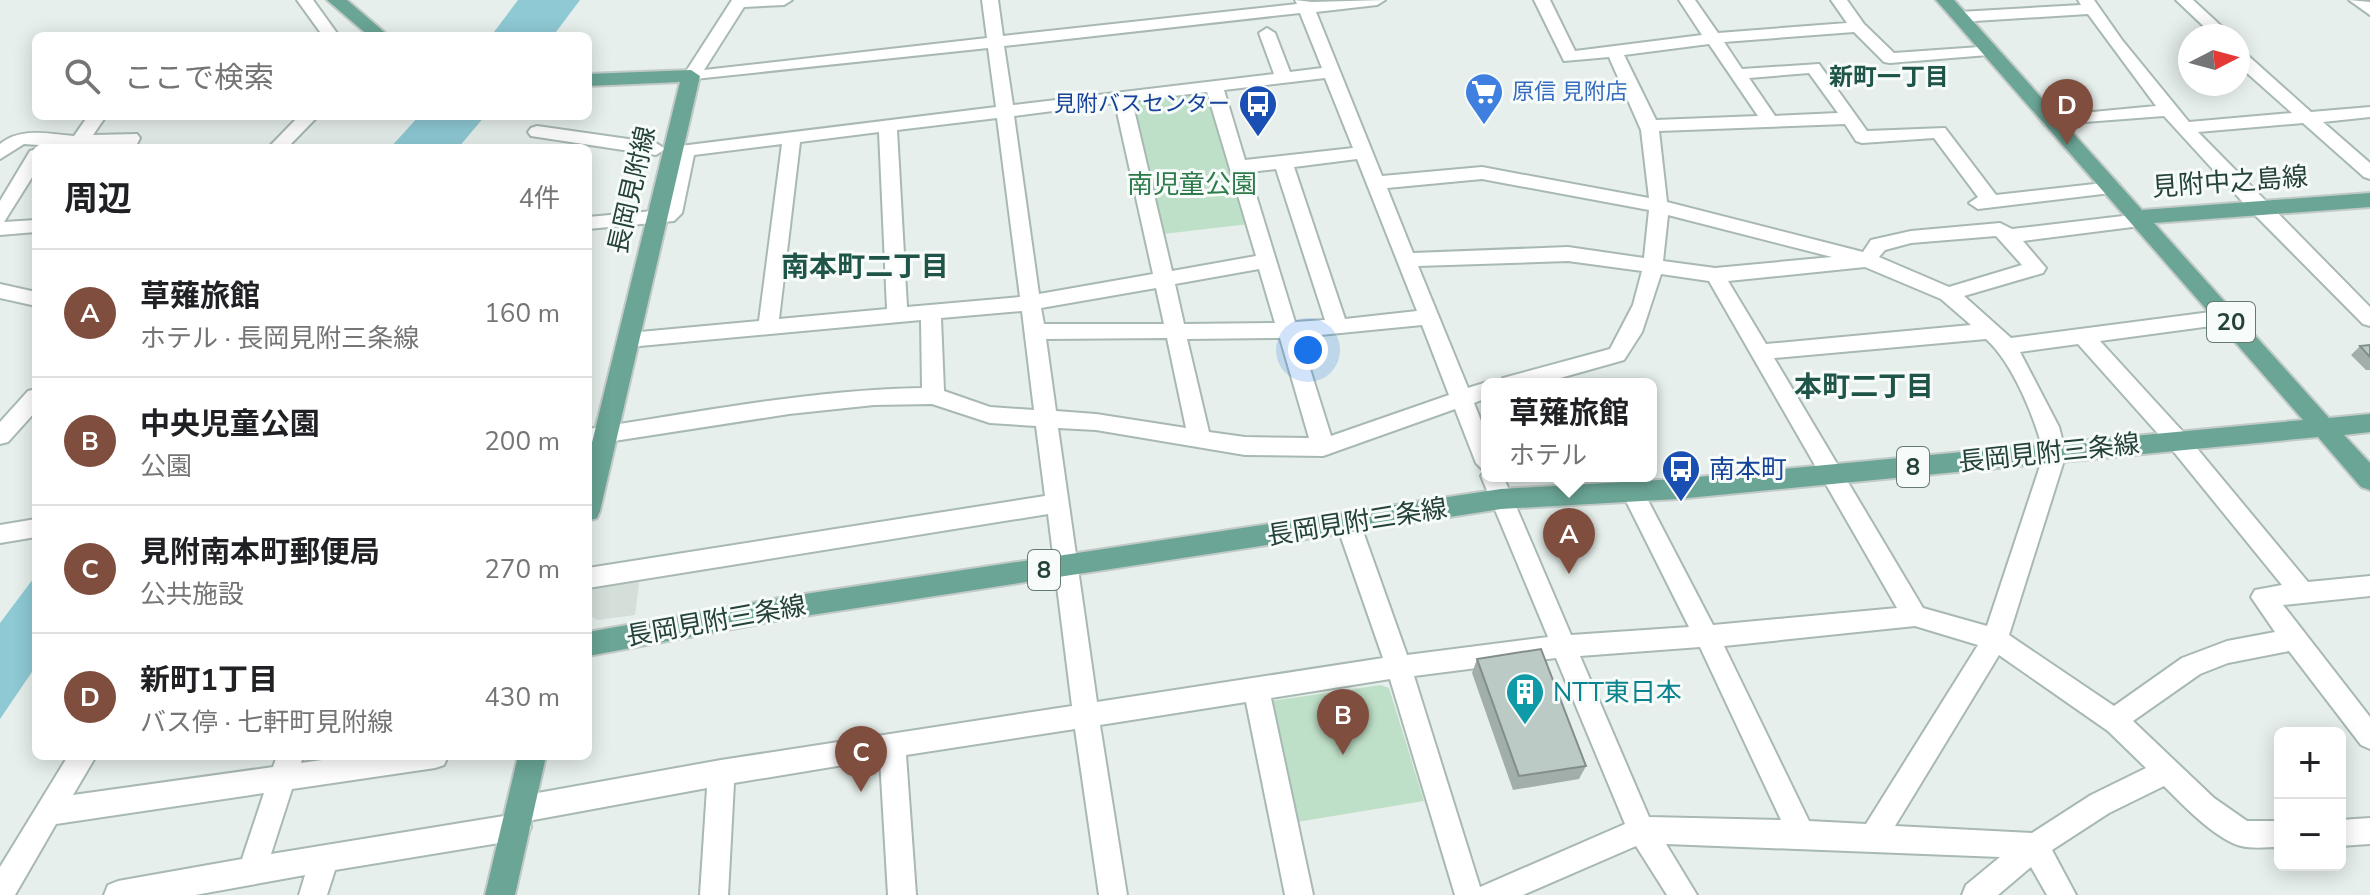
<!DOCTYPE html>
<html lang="ja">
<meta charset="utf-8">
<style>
:root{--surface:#fff;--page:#f2f2f2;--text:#202124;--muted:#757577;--line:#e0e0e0;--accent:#7f4e3f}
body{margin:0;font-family:"Nunito Sans","Noto Sans JP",sans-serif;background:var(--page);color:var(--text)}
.controls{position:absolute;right:24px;bottom:24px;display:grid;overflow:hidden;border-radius:12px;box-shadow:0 4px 20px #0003}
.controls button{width:72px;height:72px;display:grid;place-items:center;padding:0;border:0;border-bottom:2px solid var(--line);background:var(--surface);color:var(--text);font:40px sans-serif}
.compass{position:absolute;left:2178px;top:24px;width:72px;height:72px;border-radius:50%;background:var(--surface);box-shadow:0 4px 20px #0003;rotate:84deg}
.you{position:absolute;left:1308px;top:350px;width:28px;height:28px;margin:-20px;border:6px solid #fff;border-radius:50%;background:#1a73e8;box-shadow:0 0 0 12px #1a73e833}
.badge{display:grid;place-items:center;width:52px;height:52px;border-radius:50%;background:var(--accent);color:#fff;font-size:26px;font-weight:700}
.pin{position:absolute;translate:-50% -66px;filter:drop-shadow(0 2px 4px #0008)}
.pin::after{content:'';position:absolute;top:42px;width:28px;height:24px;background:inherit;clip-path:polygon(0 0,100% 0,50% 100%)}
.popup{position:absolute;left:1481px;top:378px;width:176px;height:104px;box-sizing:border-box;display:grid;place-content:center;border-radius:12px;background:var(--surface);filter:drop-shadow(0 2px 6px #0005);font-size:26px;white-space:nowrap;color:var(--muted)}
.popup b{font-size:30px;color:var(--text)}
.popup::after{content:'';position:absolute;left:50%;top:100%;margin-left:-16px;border:16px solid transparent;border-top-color:var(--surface)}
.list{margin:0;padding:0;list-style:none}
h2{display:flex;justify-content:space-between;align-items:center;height:104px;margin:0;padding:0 32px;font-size:34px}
h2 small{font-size:26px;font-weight:400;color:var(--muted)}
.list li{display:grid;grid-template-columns:52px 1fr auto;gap:24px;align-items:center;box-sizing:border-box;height:128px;padding:0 32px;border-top:2px solid var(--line)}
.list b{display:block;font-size:30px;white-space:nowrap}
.list p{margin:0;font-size:26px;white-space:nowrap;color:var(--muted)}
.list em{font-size:26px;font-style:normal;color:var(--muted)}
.icon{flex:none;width:44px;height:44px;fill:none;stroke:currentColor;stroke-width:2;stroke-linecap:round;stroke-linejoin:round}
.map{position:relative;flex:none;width:2370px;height:895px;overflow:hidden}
.search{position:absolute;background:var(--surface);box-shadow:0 4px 20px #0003;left:32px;top:32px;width:560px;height:88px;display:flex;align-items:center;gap:20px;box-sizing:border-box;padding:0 28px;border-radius:12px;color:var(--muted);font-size:30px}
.panel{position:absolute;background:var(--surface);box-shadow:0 4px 20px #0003;left:32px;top:144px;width:560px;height:616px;border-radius:12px}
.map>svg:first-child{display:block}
.built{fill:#d4dfda}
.green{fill:#bfe0c8}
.water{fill:#8ec9d4}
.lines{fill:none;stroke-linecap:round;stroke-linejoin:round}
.minor-casing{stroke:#a8b8b2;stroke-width:4}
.major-casing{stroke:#c2cac8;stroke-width:4}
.minor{fill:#fff;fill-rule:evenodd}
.major{fill:#6aa596;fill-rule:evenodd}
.wall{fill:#a1aea9}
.building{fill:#bbcac4;stroke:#838d89;stroke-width:2}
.labels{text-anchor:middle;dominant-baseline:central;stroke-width:6;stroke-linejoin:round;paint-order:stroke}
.far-shop-label{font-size:22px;fill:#366cbe;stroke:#f7fbf9;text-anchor:start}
.far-transit-label{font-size:22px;fill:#164399;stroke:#f7fbf9;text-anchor:end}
.far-neighbourhood-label{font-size:24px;font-weight:bold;fill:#1f5548;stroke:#f7fbf9}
.shield{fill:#f7fbf9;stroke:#637a73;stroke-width:2}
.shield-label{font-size:24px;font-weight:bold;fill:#24423a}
.street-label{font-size:26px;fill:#24423a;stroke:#f7fbf9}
.park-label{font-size:26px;fill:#2d7a4b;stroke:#f7fbf9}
.transit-label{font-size:26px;fill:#164399;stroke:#f7fbf9;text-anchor:start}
.culture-label{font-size:26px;fill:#0d838f;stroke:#f7fbf9;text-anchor:start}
.neighbourhood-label{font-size:28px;font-weight:bold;fill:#1f5548;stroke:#f7fbf9}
</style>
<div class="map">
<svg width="2370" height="895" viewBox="0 0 2370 895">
<rect width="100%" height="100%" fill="#e6efeb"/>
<path class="built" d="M640,576L635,615L598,620L588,615L591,583Z"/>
<path class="green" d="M1211,93L1249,224L1163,234L1128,102Z
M1381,685L1389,688L1424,801L1291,823L1271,701Z"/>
<path class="water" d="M518,0H580L553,36H491Z
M419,116H485L458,148H390Z
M36,575V666L0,719V623Z"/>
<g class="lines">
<g class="minor-casing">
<path id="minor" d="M297,0H313L339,36H323Z
M732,0H792L784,5L744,7L704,70L987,38L982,0H998L1003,36L1297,4L1295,0L1312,2L1385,0L1377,5L1316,12L1382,176L1482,167L1649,198L1641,130L1609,57L1564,61L1534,0H1550L1575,51L1702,35L1679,0H1695L1718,33L1847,23L1831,0H1847L1864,24L1894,53L1994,46L1996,50L1988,55L1890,63L1884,62L1854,32L1724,42L1742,69L1819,64L1867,131L1945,128L1996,195L2112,182L2119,184L2121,188L2119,192L1978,209L1969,203L1978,197L1934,138L1862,143L1856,141L1845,124L1659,131L1667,202L1863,252L1871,240L1911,231L2000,223L2012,229L2140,214L2147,216L2149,220L2147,224L2140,226L2023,241L2046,268L2043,273L1964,296L2011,338L2226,310L2233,312L2236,317L2233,322L2226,324L2100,341L2185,434L2308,582L2370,576V596L2283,605L2370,717V749L2361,745L2289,651L2228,663L2200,674L2133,721L2214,798L2247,821H2280V847C2268,847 2253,849 2241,846C2215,839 2183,805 2164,786L2109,813L2052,850L2076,895H2047L2031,867L1998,895H1962L1966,885L2000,857L1666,844L1697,895H1667L1636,846L1523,895H1455L1390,679L1271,698L1313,895H1285L1246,702L1100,725L1127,895H1099L1075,729L906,755L916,895H888L880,759L734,783L728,895H700L707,788L528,821L531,827L527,836L517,840L335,870L327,895H299L305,875L195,895H104L108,885L118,881L242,859L264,793L56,824L15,895H0V867L68,756H96L73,795L273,767L277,756H303L301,763L350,756H448L444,765L435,768L292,789L271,854L510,815L508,809L511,800L521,796L721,760L1072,706L1048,514L588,588V568L1045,496L1036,426L990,423L932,404L874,405L789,414L588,445V429C699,412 810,390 922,388L921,320L629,347L622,345L619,340L622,335L629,333L759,321L782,144L694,155L682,213L674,221L588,229V217L664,210L680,146L996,107L988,48L685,80L683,76ZM1300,13L1322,68L1290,72L1275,33L1267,28L1259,33L1274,74L1013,105L1004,46ZM1709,44L1758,116L1656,120L1624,55ZM1809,73L1838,113L1775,116L1749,78ZM1325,78L1353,148L1245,160L1224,90ZM1207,92L1256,256L1172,271L1132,101ZM1115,103L1153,274L1039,294L1014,116ZM997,118L1020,297L907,307L897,130ZM879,132L887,309L779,319L800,142ZM1357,159L1417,311L1345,319L1294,167ZM1276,169L1325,320L1295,322L1249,172ZM1482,179L1649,210L1644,258L1568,247L1413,253L1387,188ZM1668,215L1832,257L1715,268L1663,261ZM1996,236L2022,265L1949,287L1879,257L1885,250L1911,243ZM1568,261L1642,271L1633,305L1610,349L1503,378L1499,384H1539L1624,360L1642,332L1661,274L1709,281L1897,608L1713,625L1640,485L1632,482L1624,485L1621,491L1689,627L1571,635L1503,476H1487V436L1474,403L1487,398V384H1493L1487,382L1468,388L1418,266ZM1865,267L1941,299L1971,325L1766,344L1728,281ZM1259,269L1275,323L1184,324L1175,284ZM1156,288L1164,324H1044L1041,308ZM1022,311L1034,410L990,407L944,391L941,318ZM1422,325L1449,395L1331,436L1300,337ZM1167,338L1186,428L1096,414L1056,411L1046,339ZM1280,338L1309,438L1245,437L1209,432L1187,339ZM1986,339C2013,363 2035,418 2044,454L1987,626L1923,608L1774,358ZM2078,344L2169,446L2282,585L2255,590L2251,597L2275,632L2227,641L2182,658L2114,706L2009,635L2066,454L2059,427L2020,352ZM1455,409L1476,463L1484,471L1481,476L1548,637L1407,655L1360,523L1356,516L1348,514L1340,516L1336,523L1383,658L1097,702L1058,428L1096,430L1245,455L1323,456ZM1915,626L1978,645L1866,824L1809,821L1724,646ZM1700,647L1781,820L1649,817L1580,656ZM1999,655L2108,731L2146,768L2091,795L2032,833L1895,826ZM1556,658L1625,824L1480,887L1414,676Z
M2078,0H2094L2122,40L2189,122L2292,113L2238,65V51L2244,52L2311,112L2370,107V117L2323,122L2370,163V179L2364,177L2303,123L2198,132L2370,307V326L2363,324L2250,210L2164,116L2045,125L2042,121L2045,117L2051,116L2156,106L2088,14L1959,22L1951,17L1959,12L2081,5Z
M2176,0H2193L2232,36H2214Z
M2349,0L2370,2V15Z
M88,116H106L93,135L137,134L140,138L135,148H117L119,145L79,148L24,144L0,159V144C21,127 48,134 74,136Z
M299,116H318L287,148H268Z
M537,126L656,143L665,149L656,155L531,136L528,132L531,128Z
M36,149V171L4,222L36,220V232L0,235V201L30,151Z
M0,284L36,292V306L0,298Z
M36,389V411L8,442L0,444V422L28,391Z
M36,519V537L0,543V525Z
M2370,818V844L2340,846V820Z"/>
</g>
<g class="major-casing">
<path id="major" d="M327,0H347L389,36H369Z
M1936,0H1954L2142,210L2370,193V207L2154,223L2329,418L2370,414V432L2344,435L2370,463V490L2361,487L2318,437L1677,499L1501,509L785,619L588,656V632L785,597L1501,489L1677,479L2303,420Z
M691,70L700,76L600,511L597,518L588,521V459L680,82L588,86V74Z
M518,756H546L515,895H485Z"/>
</g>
<use href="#minor" class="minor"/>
<use href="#major" class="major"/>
</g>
<path class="wall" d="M2370,345V370H2366L2351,355L2360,346Z
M1477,659L1586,766L1579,779L1513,790L1472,673Z"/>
<path class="building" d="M2370,345V357L2360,346Z
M1541,649L1586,766L1519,776L1477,659Z"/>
<defs>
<g id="supermarket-pin" transform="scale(2)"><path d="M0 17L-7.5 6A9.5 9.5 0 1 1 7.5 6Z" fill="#3f7fe0" stroke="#f7fbf9"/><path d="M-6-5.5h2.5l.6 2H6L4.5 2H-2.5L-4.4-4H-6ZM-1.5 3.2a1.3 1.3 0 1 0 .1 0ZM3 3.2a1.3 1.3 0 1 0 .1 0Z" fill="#fff"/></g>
<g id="bus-pin" transform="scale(2)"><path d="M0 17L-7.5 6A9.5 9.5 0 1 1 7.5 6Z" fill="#1a4fb4" stroke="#f7fbf9"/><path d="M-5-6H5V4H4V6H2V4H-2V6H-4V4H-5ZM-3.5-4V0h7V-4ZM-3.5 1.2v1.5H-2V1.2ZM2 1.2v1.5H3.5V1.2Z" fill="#fff"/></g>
<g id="building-pin" transform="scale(2)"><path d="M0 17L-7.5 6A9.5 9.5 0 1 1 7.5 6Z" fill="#0f9aa8" stroke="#f7fbf9"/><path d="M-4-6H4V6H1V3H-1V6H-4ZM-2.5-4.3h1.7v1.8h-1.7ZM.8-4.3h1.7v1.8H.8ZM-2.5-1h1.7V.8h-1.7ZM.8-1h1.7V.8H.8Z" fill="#fff"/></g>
</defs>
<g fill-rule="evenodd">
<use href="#supermarket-pin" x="1484" y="92"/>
<use href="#bus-pin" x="1258" y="104"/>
<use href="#bus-pin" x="1681" y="469"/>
<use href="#building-pin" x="1525" y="692"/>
</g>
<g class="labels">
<g class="far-shop-label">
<text x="1512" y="92">原信 見附店</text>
</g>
<g class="far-transit-label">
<text x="1230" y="104">見附バスセンター</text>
</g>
<g class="far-neighbourhood-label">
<text x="1889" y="77">新町一丁目</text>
</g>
<g class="shield">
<rect x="2207" y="302" width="48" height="40" rx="6"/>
<rect x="1897" y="447" width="32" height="40" rx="6"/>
<rect x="1028" y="550" width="32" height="40" rx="6"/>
</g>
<g class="shield-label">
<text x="2231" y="322">20</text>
<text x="1913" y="467">8</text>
<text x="1044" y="570">8</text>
</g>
<g class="street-label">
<text transform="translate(2230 182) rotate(-4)">見附中之島線</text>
<text transform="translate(632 190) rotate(-77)">長岡見附線</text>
<text transform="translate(2049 453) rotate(-6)">長岡見附三条線</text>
<text transform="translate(1357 522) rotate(-9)">長岡見附三条線</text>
<text transform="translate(716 621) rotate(-10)">長岡見附三条線</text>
</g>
<g class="park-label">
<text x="1192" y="184">南児童公園</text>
</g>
<g class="transit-label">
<text x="1709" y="469">南本町</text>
</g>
<g class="culture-label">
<text x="1553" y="692">NTT東日本</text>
</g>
<g class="neighbourhood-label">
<text x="865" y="267">南本町二丁目</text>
<text x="1864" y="387">本町二丁目</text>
</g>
</g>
</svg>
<div class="controls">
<button>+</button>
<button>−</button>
</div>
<svg class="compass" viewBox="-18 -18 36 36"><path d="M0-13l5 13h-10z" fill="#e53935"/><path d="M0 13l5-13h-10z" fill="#757577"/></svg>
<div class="you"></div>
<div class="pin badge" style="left:1569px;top:574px">A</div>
<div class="popup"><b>草薙旅館</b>ホテル</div>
<div class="pin badge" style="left:1343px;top:755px">B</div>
<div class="pin badge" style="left:861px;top:792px">C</div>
<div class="pin badge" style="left:2067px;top:145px">D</div>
<div class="search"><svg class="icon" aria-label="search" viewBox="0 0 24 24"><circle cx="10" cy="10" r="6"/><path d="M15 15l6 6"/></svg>ここで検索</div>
<section class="panel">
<h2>周辺<small>4件</small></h2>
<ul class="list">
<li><span class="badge">A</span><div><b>草薙旅館</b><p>ホテル · 長岡見附三条線</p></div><em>160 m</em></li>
<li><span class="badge">B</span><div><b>中央児童公園</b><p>公園</p></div><em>200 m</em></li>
<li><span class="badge">C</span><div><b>見附南本町郵便局</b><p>公共施設</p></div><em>270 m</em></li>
<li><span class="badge">D</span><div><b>新町1丁目</b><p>バス停 · 七軒町見附線</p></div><em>430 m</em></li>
</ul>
</section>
</div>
